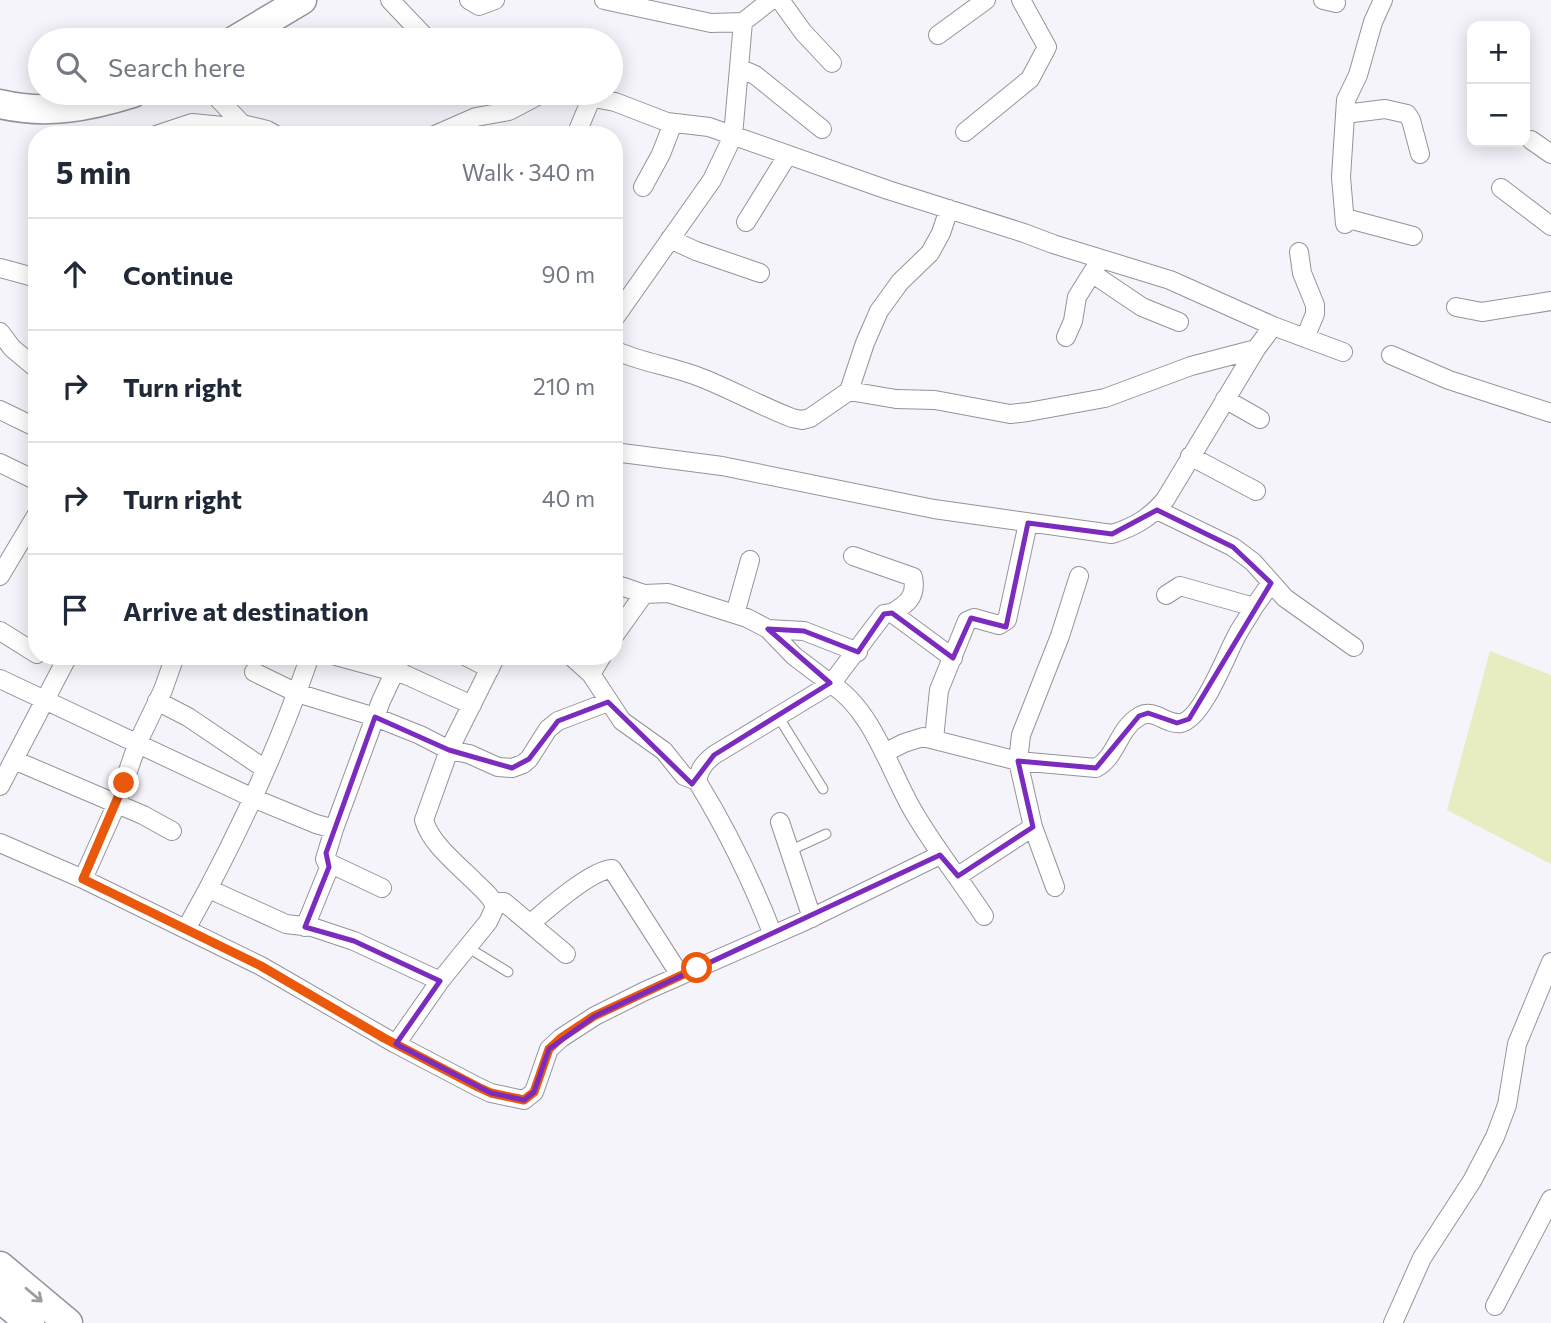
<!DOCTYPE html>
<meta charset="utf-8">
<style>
:root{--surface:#fff;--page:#f6f6f7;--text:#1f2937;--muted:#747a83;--line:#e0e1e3}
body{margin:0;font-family:Commissioner,sans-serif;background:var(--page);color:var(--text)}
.controls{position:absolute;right:21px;top:21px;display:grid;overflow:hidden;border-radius:14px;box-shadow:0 4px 18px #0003}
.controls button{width:63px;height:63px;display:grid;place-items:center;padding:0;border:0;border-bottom:2px solid var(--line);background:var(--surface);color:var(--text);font:35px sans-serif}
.stop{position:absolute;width:21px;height:21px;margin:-16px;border:5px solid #ea580c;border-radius:50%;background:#fff}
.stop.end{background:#ea580c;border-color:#fff;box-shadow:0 2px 7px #0008}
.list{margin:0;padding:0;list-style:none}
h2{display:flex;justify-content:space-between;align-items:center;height:91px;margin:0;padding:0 28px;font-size:30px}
h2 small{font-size:23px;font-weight:400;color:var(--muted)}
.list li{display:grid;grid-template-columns:46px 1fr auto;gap:21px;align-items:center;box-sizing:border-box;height:112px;padding:0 28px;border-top:2px solid var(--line)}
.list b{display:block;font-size:26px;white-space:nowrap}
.list em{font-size:23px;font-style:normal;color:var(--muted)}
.icon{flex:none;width:38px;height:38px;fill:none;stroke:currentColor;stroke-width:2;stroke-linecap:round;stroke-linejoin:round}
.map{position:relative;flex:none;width:1551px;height:1323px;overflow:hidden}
.search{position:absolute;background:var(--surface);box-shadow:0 4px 18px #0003;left:28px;top:28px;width:595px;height:77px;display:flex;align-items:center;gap:18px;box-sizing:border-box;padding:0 24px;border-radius:38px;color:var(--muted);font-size:26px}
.panel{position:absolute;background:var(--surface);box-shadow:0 4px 18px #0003;left:28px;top:126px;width:595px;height:539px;border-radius:28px}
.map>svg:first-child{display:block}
.green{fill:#e7ecc1}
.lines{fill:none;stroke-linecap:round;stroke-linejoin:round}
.service-casing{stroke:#95939a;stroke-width:11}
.minor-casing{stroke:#95939a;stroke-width:20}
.primary-casing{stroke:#95939a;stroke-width:31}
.service{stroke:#fff;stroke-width:9}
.minor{stroke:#fff;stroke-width:18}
.primary{stroke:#fff;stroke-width:28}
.oneway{stroke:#9e9d9e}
.route{stroke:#ea580c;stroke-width:9}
.marked{fill:none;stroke:#7b2cbf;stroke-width:5;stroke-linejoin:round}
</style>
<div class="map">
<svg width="1551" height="1323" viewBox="0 0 1551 1323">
<rect width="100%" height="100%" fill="#f6f4fb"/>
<path class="green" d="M1490,651L1551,675V864L1447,810Z"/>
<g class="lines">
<g class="service-casing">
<path id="service" d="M778,716L823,789
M789,851L826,834
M467,947L508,972"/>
</g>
<g class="minor-casing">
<path id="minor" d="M390,0L428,40
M469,0L479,6L495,0
M604,0L711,23L743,22
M780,0L803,32L832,63
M1323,0L1336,3
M938,35L986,0
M739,68L755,75L822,129
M213,93L242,124
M567,93L615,102L667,122L709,127L888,190L1024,233L1053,244L1170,280L1273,326L1343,352
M1345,114L1385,109L1407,114L1411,120L1420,154
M965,132L1030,79L1047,47L1021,0
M156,135L192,123L223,126L242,124L267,130L276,135
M435,135L476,117L509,111L543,93
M576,135L591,99
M1531,140L1551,154
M643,187L661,154L673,123
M1501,188L1551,226
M1345,218L1413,236
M746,222L787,156
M1345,224L1341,177L1346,100L1358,75L1373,22L1383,0
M670,239L696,251L760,273
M1299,252L1302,273L1315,305V314L1305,338
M0,268L37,278
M1093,274L1142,307L1179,322
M1456,307L1482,312L1551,301
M614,319L712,180L733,136L743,22L771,0
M0,332L12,348L37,369
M1066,337L1073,321L1077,297L1097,265
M614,350C642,363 673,366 702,378C732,390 761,406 792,418L802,420L810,418L849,391L865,343L879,311L900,282L930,253L941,233L949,209
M1391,355L1449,380L1551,413
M849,391L896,399L935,400L1010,414L1028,412L1105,398L1191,366L1256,349
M1225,399L1260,419
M0,410L37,428
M614,452L722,466L934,509L1112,534C1134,527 1150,518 1165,500L1256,349L1273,326
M1190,456L1256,491
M0,463L37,481
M1157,510L1233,547L1253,562L1285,598L1354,647
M853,556L913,577C917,597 907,604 892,613
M0,576L37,514
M614,581L618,585L644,594L668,593L747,618L768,629L794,656L831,684L884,614L892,613L953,658
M1166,595L1180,586L1254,607L1271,583
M735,614L750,560
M768,629L804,631L858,652
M0,631L37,654
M614,636L644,594
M336,656L406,675L472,705
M465,656L490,669
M571,656L591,674L622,721L664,751L684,776L697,781
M254,672L297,693L375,717L420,735L449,750L469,754L498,767L512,768L523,764L529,759L548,729L558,721L608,702
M591,674L602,656
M0,679L253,798L316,824L334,829L381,701L402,656
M157,701L188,717L265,769
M934,739L939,690L967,621L974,618L999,625L1007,620L1028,523
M884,753L904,743L923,737L1018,761L1096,768C1117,757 1118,728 1140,716C1154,708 1166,725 1181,723C1202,719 1225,658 1235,639C1240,628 1248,618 1254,607
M14,760L143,815L172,831
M0,786L68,656
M780,822L812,918
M0,843L83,879L261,966L396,1044L478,1087L491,1093L524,1100L534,1092L549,1049L561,1038L595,1016L645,991L805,921L940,855
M327,862L382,888
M958,876L1033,827
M83,879L117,803L138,742L163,690L175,656
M1055,887L1033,827L1018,761L1021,735L1060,636L1079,576
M209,889L286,924L312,927L354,941L440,981
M494,902H504L566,954
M530,924C546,910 591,870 612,869L680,975
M305,927L329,868L325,859L334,829
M186,929C235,842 277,751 310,656
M773,935C752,881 727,830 697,781C700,768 704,763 714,755L831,684C872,709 889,769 912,809C933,846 960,879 984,916
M396,1044L440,981L488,922L495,907C492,896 482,889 474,881C457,864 430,843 424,820L449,750L496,656
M1495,1306L1551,1199
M1393,1323L1422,1258L1472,1181L1495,1137L1507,1105L1517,1044L1551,962"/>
</g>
<g class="primary-casing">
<path id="primary" d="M235,40L302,0
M0,104C46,115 89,107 133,93
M0,1266L68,1323
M0,1298L30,1323"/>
</g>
<use href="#service" class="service"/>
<use href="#minor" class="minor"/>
<use href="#primary" class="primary"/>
</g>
<defs><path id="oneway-shaft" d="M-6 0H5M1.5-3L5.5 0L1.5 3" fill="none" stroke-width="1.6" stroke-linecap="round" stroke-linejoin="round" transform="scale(1.75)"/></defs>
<use class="oneway" href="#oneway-shaft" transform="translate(34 1295) rotate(40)"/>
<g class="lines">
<path class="route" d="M124,783L83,879L261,966L384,1038L478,1087L491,1093L524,1100L534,1092L549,1049L561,1038L594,1016L697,968"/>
</g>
<path class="marked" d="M1157,510L1233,547L1271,583L1189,719L1177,723L1148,713L1139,716L1096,768L1018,761L1033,827L958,876L940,855L595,1016L549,1049L534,1092L524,1100L491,1093L396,1044L440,981L354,941L305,927L329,867L326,853L375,717L449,750L512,768L529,759L558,721L608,702L692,784L714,755L830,683L768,629L804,631L858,652L884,614L892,613L953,658L971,618L1006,627L1028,523L1112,534Z"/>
</svg>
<div class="controls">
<button>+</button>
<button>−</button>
</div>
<div class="stop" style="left:697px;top:968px"></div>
<div class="stop end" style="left:124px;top:783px"></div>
<div class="search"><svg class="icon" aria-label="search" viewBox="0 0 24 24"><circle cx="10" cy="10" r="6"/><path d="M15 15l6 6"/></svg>Search here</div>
<section class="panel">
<h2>5 min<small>Walk · 340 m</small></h2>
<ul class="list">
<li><svg class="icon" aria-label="ahead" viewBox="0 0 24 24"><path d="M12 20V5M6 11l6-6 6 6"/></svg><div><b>Continue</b></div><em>90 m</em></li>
<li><svg class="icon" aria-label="right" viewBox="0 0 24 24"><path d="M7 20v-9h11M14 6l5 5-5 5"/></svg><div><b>Turn right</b></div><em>210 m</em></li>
<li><svg class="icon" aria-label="right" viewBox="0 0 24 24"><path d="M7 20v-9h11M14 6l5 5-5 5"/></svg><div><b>Turn right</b></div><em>40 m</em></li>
<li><svg class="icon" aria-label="arrive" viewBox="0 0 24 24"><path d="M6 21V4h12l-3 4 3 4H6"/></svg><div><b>Arrive at destination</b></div></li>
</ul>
</section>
</div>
